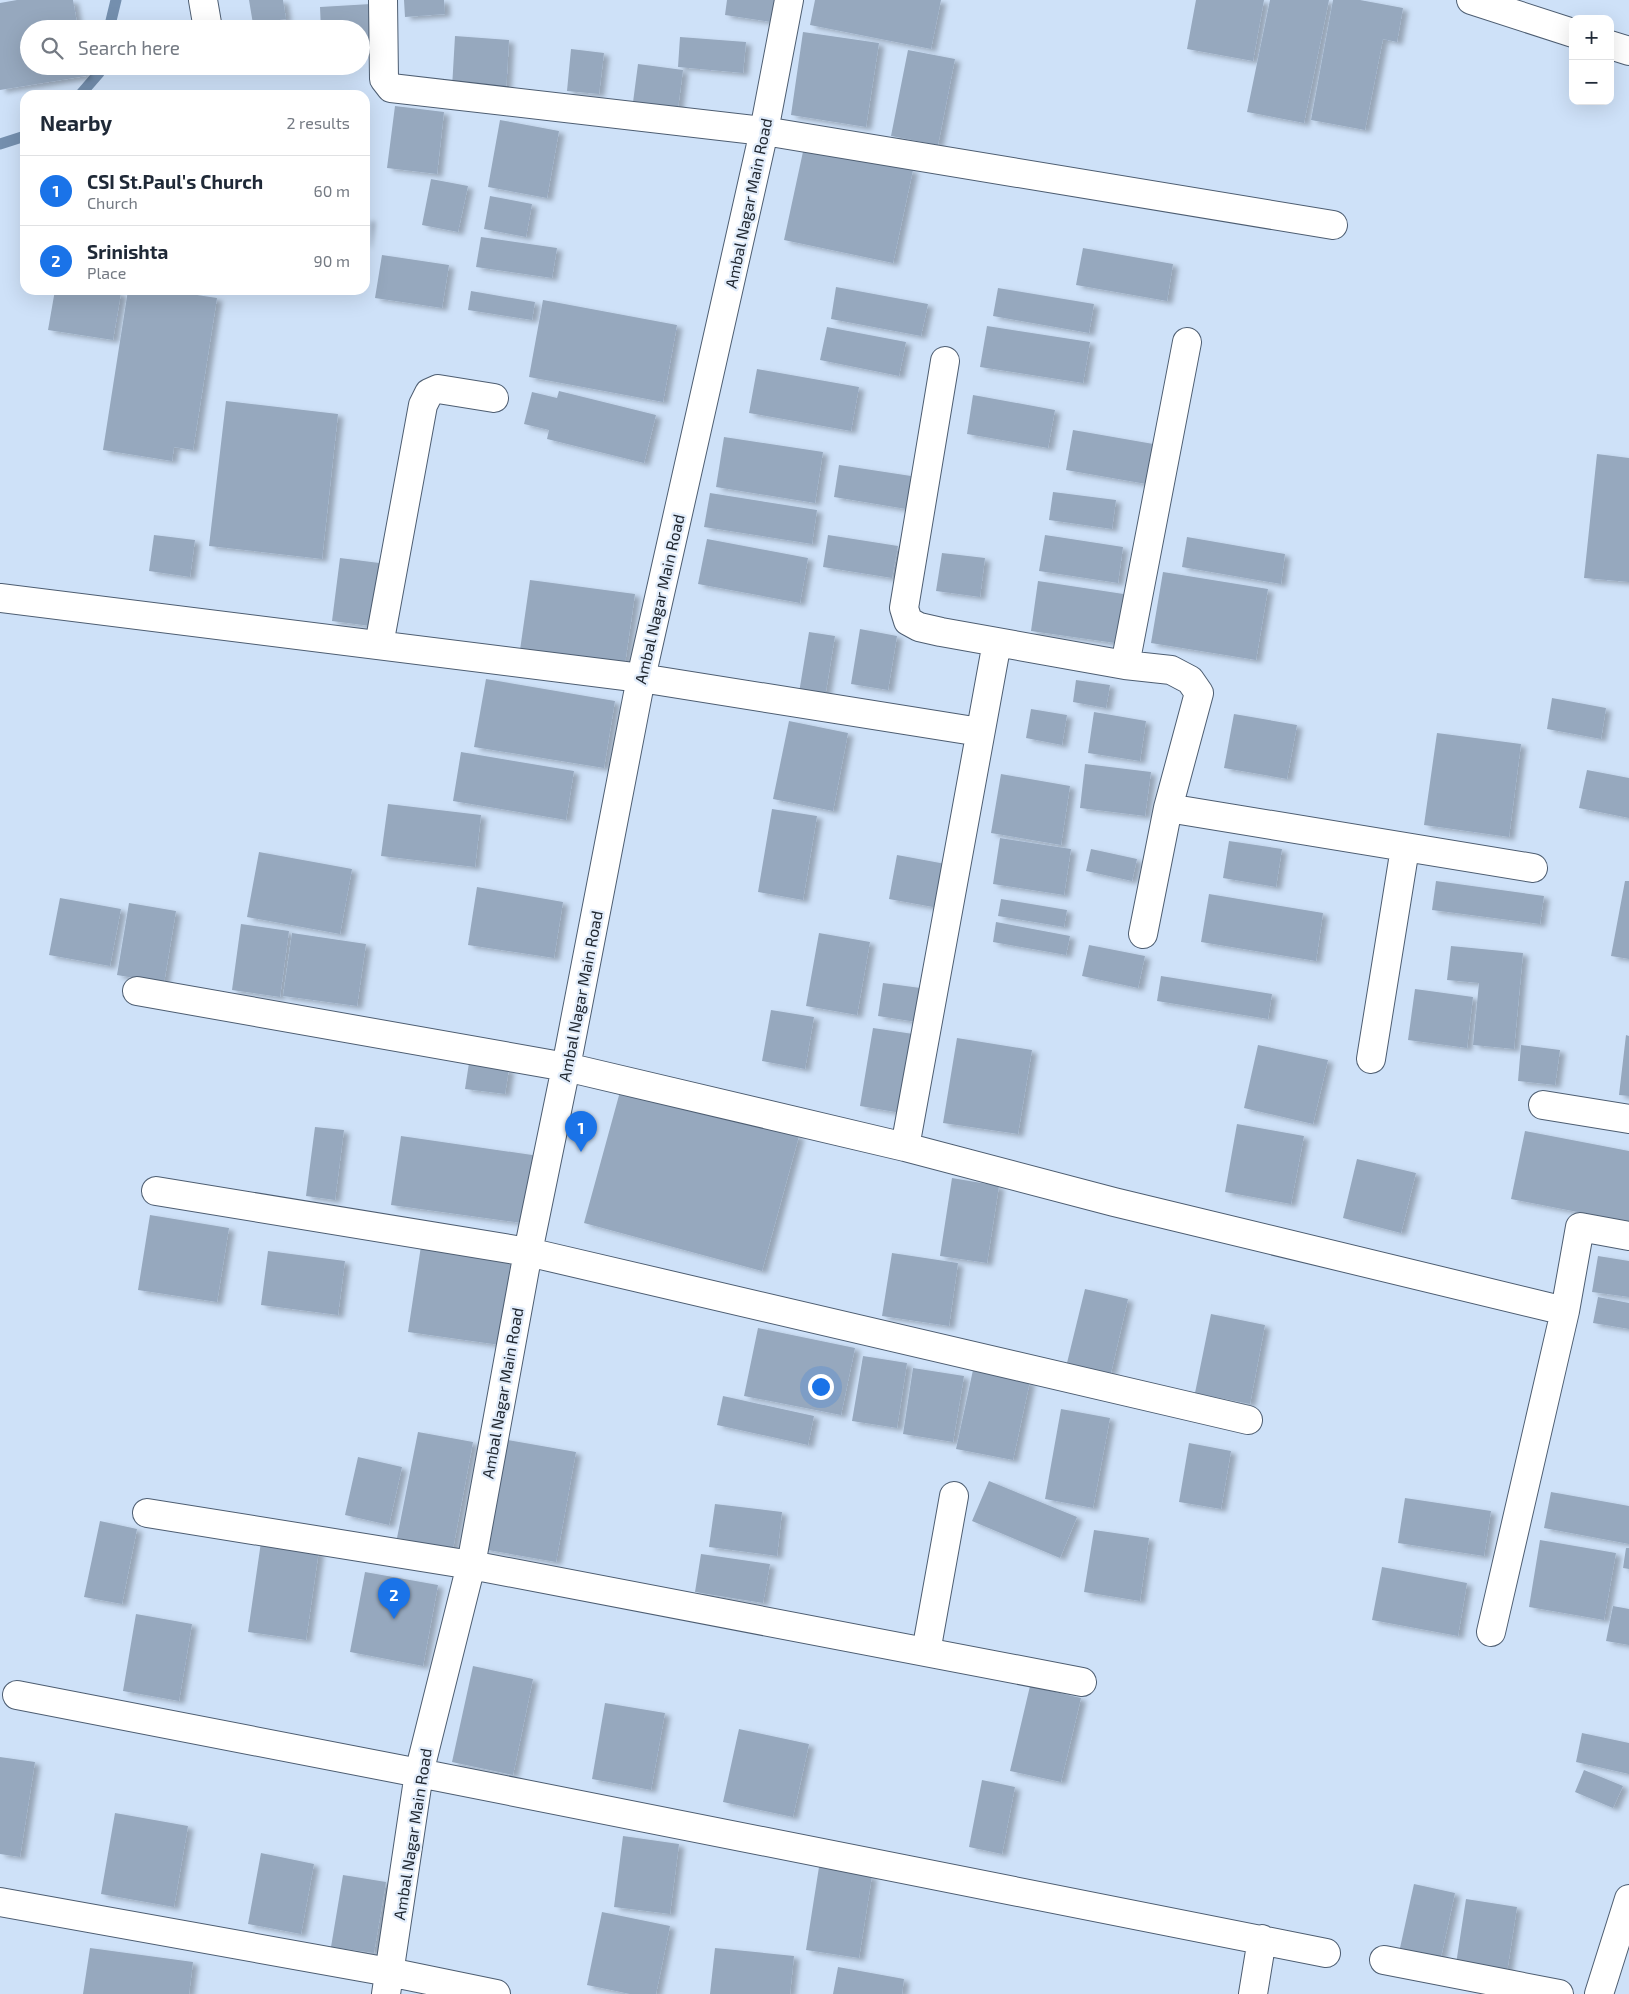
<!DOCTYPE html>
<meta charset="utf-8">
<style>
:root{--surface:#fff;--page:#f2f2f3;--text:#1f2937;--muted:#747a83;--line:#e0e1e3;--accent:#1a73e8}
body{margin:0;font-family:"Exo 2",sans-serif;background:var(--page);color:var(--text)}
.controls{position:absolute;right:15px;top:15px;display:grid;overflow:hidden;border-radius:10px;box-shadow:0 5px 20px #0002}
.controls button{width:45px;height:45px;display:grid;place-items:center;padding:0;border:0;border-bottom:1px solid var(--line);background:var(--surface);color:var(--text);font:25px sans-serif}
.you{position:absolute;left:820px;top:1386px;width:18px;height:18px;margin:-12px;border:4px solid #fff;border-radius:50%;background:#1a73e8;box-shadow:0 0 0 8px #1a73e833}
.badge{display:grid;place-items:center;width:32px;height:32px;border-radius:50%;background:var(--accent);color:#fff;font-size:16px;font-weight:700}
.pin{position:absolute;translate:-50% -41px;filter:drop-shadow(0 1px 2px #0008)}
.pin::after{content:'';position:absolute;top:26px;width:18px;height:15px;background:inherit;clip-path:polygon(0 0,100% 0,50% 100%)}
.list{margin:0;padding:0;list-style:none}
h2{display:flex;justify-content:space-between;align-items:center;height:65px;margin:0;padding:0 20px;font-size:21px}
h2 small{font-size:16px;font-weight:400;color:var(--muted)}
.list li{display:grid;grid-template-columns:32px 1fr auto;gap:15px;align-items:center;box-sizing:border-box;height:70px;padding:0 20px;border-top:1px solid var(--line)}
.list b{display:block;font-size:19px;white-space:nowrap}
.list p{margin:0;font-size:16px;white-space:nowrap;color:var(--muted)}
.list em{font-size:16px;font-style:normal;color:var(--muted)}
.icon{flex:none;width:28px;height:28px;fill:none;stroke:currentColor;stroke-width:2;stroke-linecap:round;stroke-linejoin:round}
.map{position:relative;flex:none;width:1629px;height:1994px;overflow:hidden}
.search{position:absolute;background:var(--surface);box-shadow:0 5px 20px #0002;left:20px;top:20px;width:350px;height:55px;display:flex;align-items:center;gap:12px;box-sizing:border-box;padding:0 18px;border-radius:28px;color:var(--muted);font-size:19px}
.panel{position:absolute;background:var(--surface);box-shadow:0 5px 20px #0002;left:20px;top:90px;width:350px;height:205px;border-radius:15px}
.map>svg:first-child{display:block}
.lines{fill:none;stroke-linecap:round;stroke-linejoin:round}
.stream{stroke:#748fae;stroke-width:11}
.building{fill:#96a8be;filter:url(#shadow)}
.minor-casing{stroke:#4d5d71;stroke-width:30}
.minor{stroke:#fff;stroke-width:28}
.labels{text-anchor:middle;dominant-baseline:central;stroke-width:4.5;stroke-linejoin:round;paint-order:stroke}
.street-label{font-size:16px;fill:#212831;stroke:#e2edfb}
</style>
<div class="map">
<svg width="1629" height="1994" viewBox="0 0 1629 1994">
<defs>
<filter id="shadow"><feDropShadow dx="5.5" dy="3" stdDeviation="2.5" flood-color="#0004"/></filter>
</defs>
<rect width="100%" height="100%" fill="#cee1f8"/>
<g class="lines">
<path class="stream" d="M109,29L116,0
M80,95L99,73L101,66
M0,144L25,136"/>
</g>
<path class="building" d="M17,0H73L78,29H29V66H84L86,76L0,90V3Z
M249,0H283L286,19L253,24Z
M404,0H444L445,14L405,17Z
M727,0H774L771,22L725,15Z
M815,0H941L931,49L810,25Z
M1196,0H1264L1253,61L1187,49Z
M1270,0H1329L1304,123L1247,112Z
M1333,0H1360L1403,8L1397,42L1383,39L1365,130L1311,120Z
M371,4L374,51L361,52V29H321L320,7Z
M803,32L879,43L866,127L791,115Z
M455,36L509,40L506,92L452,88Z
M680,37L746,42L743,73L678,67Z
M571,49L604,53L599,94L567,91Z
M908,50L955,59L938,145L891,136Z
M638,64L683,70L677,116L632,110Z
M395,106L444,112L437,174L387,168Z
M500,120L559,131L547,198L488,187Z
M804,147L913,170L893,263L784,240Z
M431,179L468,186L458,232L422,225Z
M490,196L532,204L526,237L484,229Z
M365,218L370,219L366,245H365Z
M481,237L557,248L552,278L476,267Z
M1083,248L1173,264L1167,301L1076,285Z
M382,255L449,265L442,308L375,298Z
M836,287L928,304L921,336L831,319Z
M998,288L1094,304L1089,333L993,316Z
M55,290H102L121,293L113,340L48,330Z
M128,290H164L217,298L193,450L174,447L172,461L103,450Z
M471,291L535,302L532,320L468,310Z
M543,300L677,325L663,402L529,377Z
M987,326L1090,342L1083,383L980,367Z
M827,327L906,342L899,376L820,360Z
M757,369L859,387L851,431L749,413Z
M559,391L656,415L644,463L547,439L549,430L524,424L532,392L557,398Z
M973,395L1055,410L1048,448L967,434Z
M226,401L338,414L322,559L209,546Z
M1073,430L1159,445L1152,485L1066,470Z
M724,437L823,452L815,503L716,487Z
M1597,454L1629,458V582L1584,578Z
M839,465L911,476L906,509L834,497Z
M1053,492L1116,500L1112,529L1049,520Z
M710,493L817,510L812,544L704,527Z
M154,535L195,540L190,577L149,571Z
M828,535L898,546L892,578L823,567Z
M1045,535L1123,547L1118,583L1039,571Z
M1187,537L1285,554L1281,584L1182,567Z
M707,539L808,558L800,603L698,584Z
M942,553L985,558L980,597L936,591Z
M340,558L387,564L378,627L332,621Z
M1163,572L1268,589L1256,660L1151,643Z
M530,580L635,594L625,664L520,650Z
M1038,581L1130,595L1122,644L1031,631Z
M860,629L897,636L888,690L851,684Z
M809,632L835,636L825,697L799,693Z
M486,679L615,701L604,768L474,747Z
M1076,680L1110,685L1106,708L1073,702Z
M1552,698L1606,708L1601,739L1547,729Z
M1031,709L1067,715L1062,745L1026,738Z
M1094,712L1146,721L1140,761L1088,753Z
M1234,714L1297,725L1287,779L1224,768Z
M789,721L848,733L833,811L773,799Z
M1437,733L1521,744L1509,837L1424,825Z
M461,752L574,771L566,820L453,801Z
M1085,764L1151,772L1145,816L1080,808Z
M1587,770L1629,778V818L1579,808Z
M1001,774L1070,786L1061,845L991,833Z
M388,804L481,815L475,867L381,856Z
M772,809L817,816L803,900L758,892Z
M1000,838L1071,849L1064,895L993,884Z
M1229,841L1282,849L1276,887L1223,878Z
M1091,849L1137,859L1132,881L1086,871Z
M259,852L352,869L340,934L247,917Z
M897,855L951,865L944,909L889,899Z
M1436,881L1544,896L1540,924L1432,910Z
M1625,881H1629V959L1611,956Z
M477,887L563,902L554,958L468,945Z
M1209,894L1323,913L1316,961L1201,942Z
M60,898L121,909L110,966L49,955Z
M1001,899L1067,910L1064,927L998,916Z
M129,903L176,911L164,983L117,975Z
M996,922L1070,936L1066,955L993,942Z
M241,924L289,931L280,997L232,990Z
M292,933L366,944L357,1006L283,996Z
M819,933L870,942L857,1015L806,1006Z
M1089,945L1145,956L1138,988L1082,976Z
M1451,946L1523,953L1514,1049L1473,1045L1479,983L1447,980Z
M1161,976L1272,994L1268,1019L1157,1001Z
M883,983L928,989L923,1023L878,1016Z
M1415,989L1473,997L1467,1048L1408,1040Z
M771,1010L814,1017L805,1069L762,1061Z
M873,1028L920,1035L907,1114L860,1106Z
M1626,1035L1629,1036V1096L1619,1095Z
M957,1038L1032,1050L1018,1134L943,1123Z
M1258,1045L1328,1060L1313,1124L1244,1108Z
M1521,1045L1560,1050L1555,1085L1518,1081Z
M469,1063L509,1069L505,1094L465,1089Z
M621,1088L799,1136L762,1271L584,1223Z
M1237,1124L1304,1136L1291,1204L1225,1192Z
M315,1127L344,1130L335,1200L306,1196Z
M1525,1131L1629,1151V1222L1511,1199Z
M401,1136L539,1156L529,1224L391,1205Z
M1357,1159L1416,1173L1401,1233L1343,1218Z
M952,1178L999,1186L987,1263L940,1256Z
M150,1215L229,1228L217,1302L138,1290Z
M421,1246L511,1259L500,1345L408,1332Z
M268,1251L345,1261L338,1315L261,1305Z
M892,1253L958,1263L949,1326L882,1316Z
M1598,1256L1629,1261V1297L1592,1292Z
M1085,1289L1128,1299L1111,1373L1067,1363Z
M1598,1297L1629,1303V1329L1593,1323Z
M1211,1314L1265,1325L1250,1404L1195,1393Z
M758,1328L855,1348L841,1415L744,1396Z
M863,1356L907,1363L897,1428L852,1421Z
M913,1368L964,1376L953,1442L903,1434Z
M973,1370L1030,1381L1013,1460L956,1449Z
M723,1396L814,1416L808,1445L717,1425Z
M1061,1409L1110,1418L1093,1508L1045,1499Z
M418,1432L473,1442L453,1549L397,1538Z
M502,1439L576,1452L556,1562L482,1549Z
M1189,1443L1231,1451L1221,1509L1179,1502Z
M358,1457L402,1467L389,1525L345,1515Z
M989,1481L1077,1517L1060,1558L972,1521Z
M1551,1492L1629,1506V1544L1544,1528Z
M1405,1498L1491,1511L1484,1556L1398,1543Z
M715,1504L782,1512L777,1556L709,1547Z
M100,1521L137,1529L122,1604L84,1597Z
M1094,1530L1149,1538L1140,1601L1084,1592Z
M1540,1540L1616,1553L1604,1620L1529,1607Z
M261,1542L319,1550L306,1640L248,1632Z
M1626,1548H1629V1569L1623,1568Z
M701,1554L770,1564L763,1603L695,1592Z
M1382,1567L1467,1583L1458,1636L1372,1620Z
M365,1572L438,1585L423,1666L350,1652Z
M1613,1606L1629,1609V1645L1606,1641Z
M136,1614L192,1624L179,1701L123,1691Z
M473,1666L533,1679L513,1775L452,1762Z
M1030,1686L1081,1698L1061,1782L1010,1771Z
M605,1703L665,1713L651,1790L592,1779Z
M739,1729L809,1744L793,1817L723,1802Z
M1582,1733L1629,1743V1774L1576,1762Z
M0,1757L35,1762L20,1857L0,1854Z
M1584,1770L1623,1786L1613,1808L1575,1792Z
M982,1780L1015,1787L1002,1854L969,1847Z
M115,1813L188,1826L174,1907L101,1894Z
M623,1836L679,1844L670,1914L614,1907Z
M261,1853L314,1864L301,1934L248,1924Z
M819,1867L872,1876L859,1958L806,1950Z
M343,1875L386,1882L374,1953L331,1947Z
M1414,1884L1455,1893L1441,1957L1400,1948Z
M1466,1899L1517,1907L1507,1972L1456,1964Z
M602,1912L670,1926L656,1994H630L587,1985Z
M90,1948L193,1962L189,1994H83Z
M715,1948L794,1956L790,1994H710Z
M838,1967L904,1979L902,1994H833Z"/>
<g class="lines">
<g class="minor-casing">
<path id="minor" d="M203,0L208,29
M383,0L384,79L391,88L764,131L1333,225
M1471,0L1573,33
M1610,45L1629,51
M945,361L904,608L908,621L919,627L941,632L1125,665L1171,670L1190,680L1199,693L1168,808L1143,934
M0,598L641,678L980,732
M379,645L423,405L429,393L438,389L494,398
M1125,665L1187,342
M1168,808L1533,868
M137,991L566,1067L905,1147L1114,1202L1565,1311
M1371,1059L1405,848
M1543,1105L1629,1119
M905,1147L997,642
M156,1191L528,1252L1248,1420
M147,1513L471,1565L1082,1682
M1491,1632L1565,1311L1580,1227L1629,1236
M926,1652L954,1496
M17,1695L419,1773L1326,1953
M0,1902L389,1972L496,1994
M1384,1960L1559,1994
M386,1994L419,1773L471,1565L528,1252L566,1067L641,678L764,131L789,0
M1253,1994L1262,1939
M1599,1994L1629,1899"/>
</g>
<use href="#minor" class="minor"/>
</g>
<g class="labels">
<g class="street-label">
<text transform="translate(748 203) rotate(-78)">Ambal Nagar Main Road</text>
<text transform="translate(659 599) rotate(-77)">Ambal Nagar Main Road</text>
<text transform="translate(580 996) rotate(-79)">Ambal Nagar Main Road</text>
<text transform="translate(502 1393) rotate(-80)">Ambal Nagar Main Road</text>
<text transform="translate(412 1834) rotate(-81)">Ambal Nagar Main Road</text>
</g>
</g>
</svg>
<div class="controls">
<button>+</button>
<button>−</button>
</div>
<div class="you"></div>
<div class="pin badge" style="left:581px;top:1152px">1</div>
<div class="pin badge" style="left:394px;top:1619px">2</div>
<div class="search"><svg class="icon" aria-label="search" viewBox="0 0 24 24"><circle cx="10" cy="10" r="6"/><path d="M15 15l6 6"/></svg>Search here</div>
<section class="panel">
<h2>Nearby<small>2 results</small></h2>
<ul class="list">
<li><span class="badge">1</span><div><b>CSI St.Paul's Church</b><p>Church</p></div><em>60 m</em></li>
<li><span class="badge">2</span><div><b>Srinishta</b><p>Place</p></div><em>90 m</em></li>
</ul>
</section>
</div>
